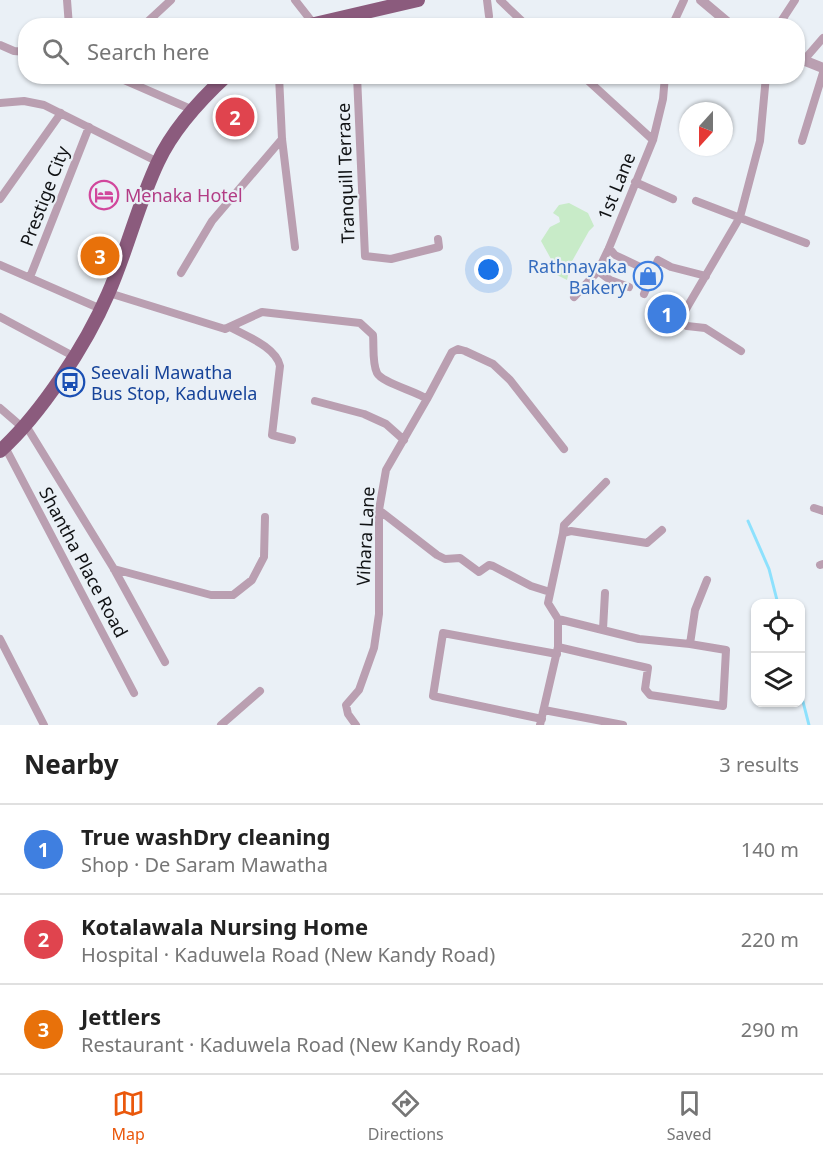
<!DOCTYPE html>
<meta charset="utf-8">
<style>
:root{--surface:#fff;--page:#f2f2f2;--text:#222;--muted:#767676;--line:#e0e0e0;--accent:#ea580c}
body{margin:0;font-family:"Noto Sans",sans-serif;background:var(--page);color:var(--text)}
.controls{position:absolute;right:18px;bottom:18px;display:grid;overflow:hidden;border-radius:12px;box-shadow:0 2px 4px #0004}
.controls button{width:54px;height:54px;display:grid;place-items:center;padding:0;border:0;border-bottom:2px solid var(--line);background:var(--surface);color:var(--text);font:30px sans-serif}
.compass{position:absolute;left:679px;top:102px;width:54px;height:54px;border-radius:50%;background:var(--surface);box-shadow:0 2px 4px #0004;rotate:201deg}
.you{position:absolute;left:489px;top:270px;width:21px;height:21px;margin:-15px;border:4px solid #fff;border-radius:50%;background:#1a73e8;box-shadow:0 0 0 9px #1a73e833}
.badge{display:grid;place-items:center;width:39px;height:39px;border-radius:50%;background:var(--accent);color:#fff;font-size:20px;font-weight:700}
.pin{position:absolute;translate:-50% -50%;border:3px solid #fff;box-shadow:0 2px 6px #0006}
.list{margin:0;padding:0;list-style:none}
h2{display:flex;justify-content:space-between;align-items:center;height:78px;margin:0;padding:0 24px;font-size:26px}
h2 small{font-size:20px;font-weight:400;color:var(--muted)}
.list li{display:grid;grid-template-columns:39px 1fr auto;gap:18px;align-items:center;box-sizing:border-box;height:90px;padding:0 24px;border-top:2px solid var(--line)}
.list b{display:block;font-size:22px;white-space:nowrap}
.list p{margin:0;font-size:20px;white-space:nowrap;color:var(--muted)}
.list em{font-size:20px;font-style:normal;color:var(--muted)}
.icon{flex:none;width:33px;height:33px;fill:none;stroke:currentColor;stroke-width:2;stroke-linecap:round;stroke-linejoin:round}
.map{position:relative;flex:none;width:823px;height:725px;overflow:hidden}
.search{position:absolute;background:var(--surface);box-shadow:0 2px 4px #0004;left:18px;right:18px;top:18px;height:66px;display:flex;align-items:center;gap:15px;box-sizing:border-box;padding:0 21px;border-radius:24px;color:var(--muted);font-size:22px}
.sheet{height:348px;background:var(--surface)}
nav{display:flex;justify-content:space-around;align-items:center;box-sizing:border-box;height:84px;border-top:2px solid var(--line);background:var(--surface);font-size:16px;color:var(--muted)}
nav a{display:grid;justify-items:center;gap:3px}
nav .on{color:var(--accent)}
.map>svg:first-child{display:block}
.green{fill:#c8ebc8}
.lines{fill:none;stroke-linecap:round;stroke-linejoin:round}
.stream{stroke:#8de1fd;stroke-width:3}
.minor{stroke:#ba9fb1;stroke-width:8}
.tertiary{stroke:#ba9fb1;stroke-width:10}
.primary{stroke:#8b5b7d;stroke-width:14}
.labels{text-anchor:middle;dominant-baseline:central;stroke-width:4.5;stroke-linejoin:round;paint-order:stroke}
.street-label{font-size:18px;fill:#101214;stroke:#eaf0f6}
.hotel-label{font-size:18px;fill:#b23c85;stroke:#eaf0f6;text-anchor:start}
.shop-label{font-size:18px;fill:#366cbe;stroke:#eaf0f6;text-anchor:end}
.transit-label{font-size:18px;fill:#164399;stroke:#eaf0f6;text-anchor:start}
</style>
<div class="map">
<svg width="823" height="725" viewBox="0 0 823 725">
<rect width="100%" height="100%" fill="#eaf0f6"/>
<path class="green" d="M569,203L588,213L594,226L589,231L571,263L567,280L547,270L551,259L541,241L550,227L560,222L559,217L553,213L559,205Z"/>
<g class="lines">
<path class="stream" d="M748,521L769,569L778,604
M800,690L809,725"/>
<path class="minor" d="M67,0L69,26
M295,0L313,23
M487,0L489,16
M500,0L527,26
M143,26L171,0
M672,26L684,0
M778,26L795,0
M0,45L14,51L26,52
M804,60L823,38
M115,76L193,110
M279,76L282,139L295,247
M357,76L365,256L391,259L439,247L438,239
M583,76L653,140
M0,103L24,101L44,105L158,162
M802,141L823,73
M635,182L673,199
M0,199L61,113
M696,201L806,243
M609,248L615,255L653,273
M0,265L101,309
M598,271L610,280L629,287
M181,273L212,221L282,139
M30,277L89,127
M109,293L225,329L262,312L360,323L373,335C374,346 372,363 377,373C382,383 416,391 427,399L386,470L379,510V614L374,648L359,690L346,705L348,714L356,725
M644,294L658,260L671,267L706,276
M574,297L598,271L609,248L653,140L663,99L665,76
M0,317L75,357
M230,327C246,336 276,347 280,366L272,435L292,440
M741,351L705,328L687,326L679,321L740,217L760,141L766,76
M427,399L452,352L458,349L465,351L493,364L510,380L564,449
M315,401L364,414L386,424L404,440
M0,408L22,427
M25,424L114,569L165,662
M5,447L134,693
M814,508L823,511
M379,510L437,555L445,559L460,558L479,572L489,565L493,566L531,586L550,592
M563,533L564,525L606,482
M820,565L823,564
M114,569L211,595H233L252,580L264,557L265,517
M558,619L639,639L690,644L695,610L707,580
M603,629L605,593
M0,639L44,725
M558,647L648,668L645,689L650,695L723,706L726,650L690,644
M544,710L623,725
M542,719L433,696L443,633L557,654
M221,725L260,691
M540,725L558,647V619L548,603L563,533L571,531L647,543L662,530"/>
<path class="tertiary" d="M701,0L732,26
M798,58L823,68"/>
<path class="primary" d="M306,26L418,0
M0,451C41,414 86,345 108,294C127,251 138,204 158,162C173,129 199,101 226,76"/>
</g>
<defs>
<g id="hotel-ring" transform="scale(1.5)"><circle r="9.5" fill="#eaf0f6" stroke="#d1479c" stroke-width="1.5"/><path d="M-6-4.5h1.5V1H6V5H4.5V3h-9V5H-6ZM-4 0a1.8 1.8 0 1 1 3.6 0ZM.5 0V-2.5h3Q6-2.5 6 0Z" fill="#d1479c"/></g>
<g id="shop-ring" transform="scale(1.5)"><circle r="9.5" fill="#eaf0f6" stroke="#3f7fe0" stroke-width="1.5"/><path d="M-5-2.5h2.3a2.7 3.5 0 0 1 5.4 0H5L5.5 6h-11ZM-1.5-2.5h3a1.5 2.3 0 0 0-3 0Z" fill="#3f7fe0"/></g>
<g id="bus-ring" transform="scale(1.5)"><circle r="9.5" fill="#eaf0f6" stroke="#1a4fb4" stroke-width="1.5"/><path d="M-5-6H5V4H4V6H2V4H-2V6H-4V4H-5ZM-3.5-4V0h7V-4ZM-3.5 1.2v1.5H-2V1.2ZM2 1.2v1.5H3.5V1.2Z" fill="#1a4fb4"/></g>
</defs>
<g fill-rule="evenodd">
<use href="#hotel-ring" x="104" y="195"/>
<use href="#shop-ring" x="648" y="276"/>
<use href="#bus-ring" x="70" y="382"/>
</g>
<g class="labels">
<g class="street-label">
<text transform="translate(345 173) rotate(-92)">Tranquill Terrace</text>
<text transform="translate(616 186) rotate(-68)">1st Lane</text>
<text transform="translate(44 196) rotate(-69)">Prestige City</text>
<text transform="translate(365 536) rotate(-87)">Vihara Lane</text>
<text transform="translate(84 562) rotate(62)">Shantha Place Road</text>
</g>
<g class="hotel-label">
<text x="125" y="195">Menaka Hotel</text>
</g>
<g class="shop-label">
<text x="627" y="266">Rathnayaka<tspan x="627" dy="21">Bakery</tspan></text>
</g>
<g class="transit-label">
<text x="91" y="372">Seevali Mawatha<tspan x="91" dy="21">Bus Stop, Kaduwela</tspan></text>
</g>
</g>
</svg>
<div class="controls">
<button><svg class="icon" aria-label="locate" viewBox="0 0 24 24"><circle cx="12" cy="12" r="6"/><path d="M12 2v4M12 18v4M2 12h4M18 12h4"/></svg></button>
<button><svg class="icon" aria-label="layers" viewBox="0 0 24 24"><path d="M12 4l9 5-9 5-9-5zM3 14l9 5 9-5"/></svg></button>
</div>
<svg class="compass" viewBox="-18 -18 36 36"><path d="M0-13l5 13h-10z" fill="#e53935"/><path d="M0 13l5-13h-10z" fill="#767676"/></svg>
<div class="you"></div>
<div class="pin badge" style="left:667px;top:314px;background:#3f7fe0">1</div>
<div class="pin badge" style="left:235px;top:117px;background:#e0444e">2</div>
<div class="pin badge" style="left:100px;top:256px;background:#e8710a">3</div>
<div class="search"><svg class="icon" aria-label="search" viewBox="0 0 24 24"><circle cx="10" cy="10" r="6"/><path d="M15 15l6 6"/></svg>Search here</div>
</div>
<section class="sheet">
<h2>Nearby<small>3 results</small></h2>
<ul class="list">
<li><span class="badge" style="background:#3f7fe0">1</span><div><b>True washDry cleaning</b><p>Shop · De Saram Mawatha</p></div><em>140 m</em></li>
<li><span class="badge" style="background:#e0444e">2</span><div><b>Kotalawala Nursing Home</b><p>Hospital · Kaduwela Road (New Kandy Road)</p></div><em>220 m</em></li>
<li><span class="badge" style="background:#e8710a">3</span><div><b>Jettlers</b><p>Restaurant · Kaduwela Road (New Kandy Road)</p></div><em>290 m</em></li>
</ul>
</section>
<nav>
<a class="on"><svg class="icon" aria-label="map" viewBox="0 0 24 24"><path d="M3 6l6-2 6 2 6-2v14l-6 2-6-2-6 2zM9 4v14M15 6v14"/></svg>Map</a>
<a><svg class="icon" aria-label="directions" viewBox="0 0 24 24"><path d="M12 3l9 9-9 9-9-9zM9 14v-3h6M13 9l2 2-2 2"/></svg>Directions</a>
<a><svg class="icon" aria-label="saved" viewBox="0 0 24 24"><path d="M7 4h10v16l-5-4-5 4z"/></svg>Saved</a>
</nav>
